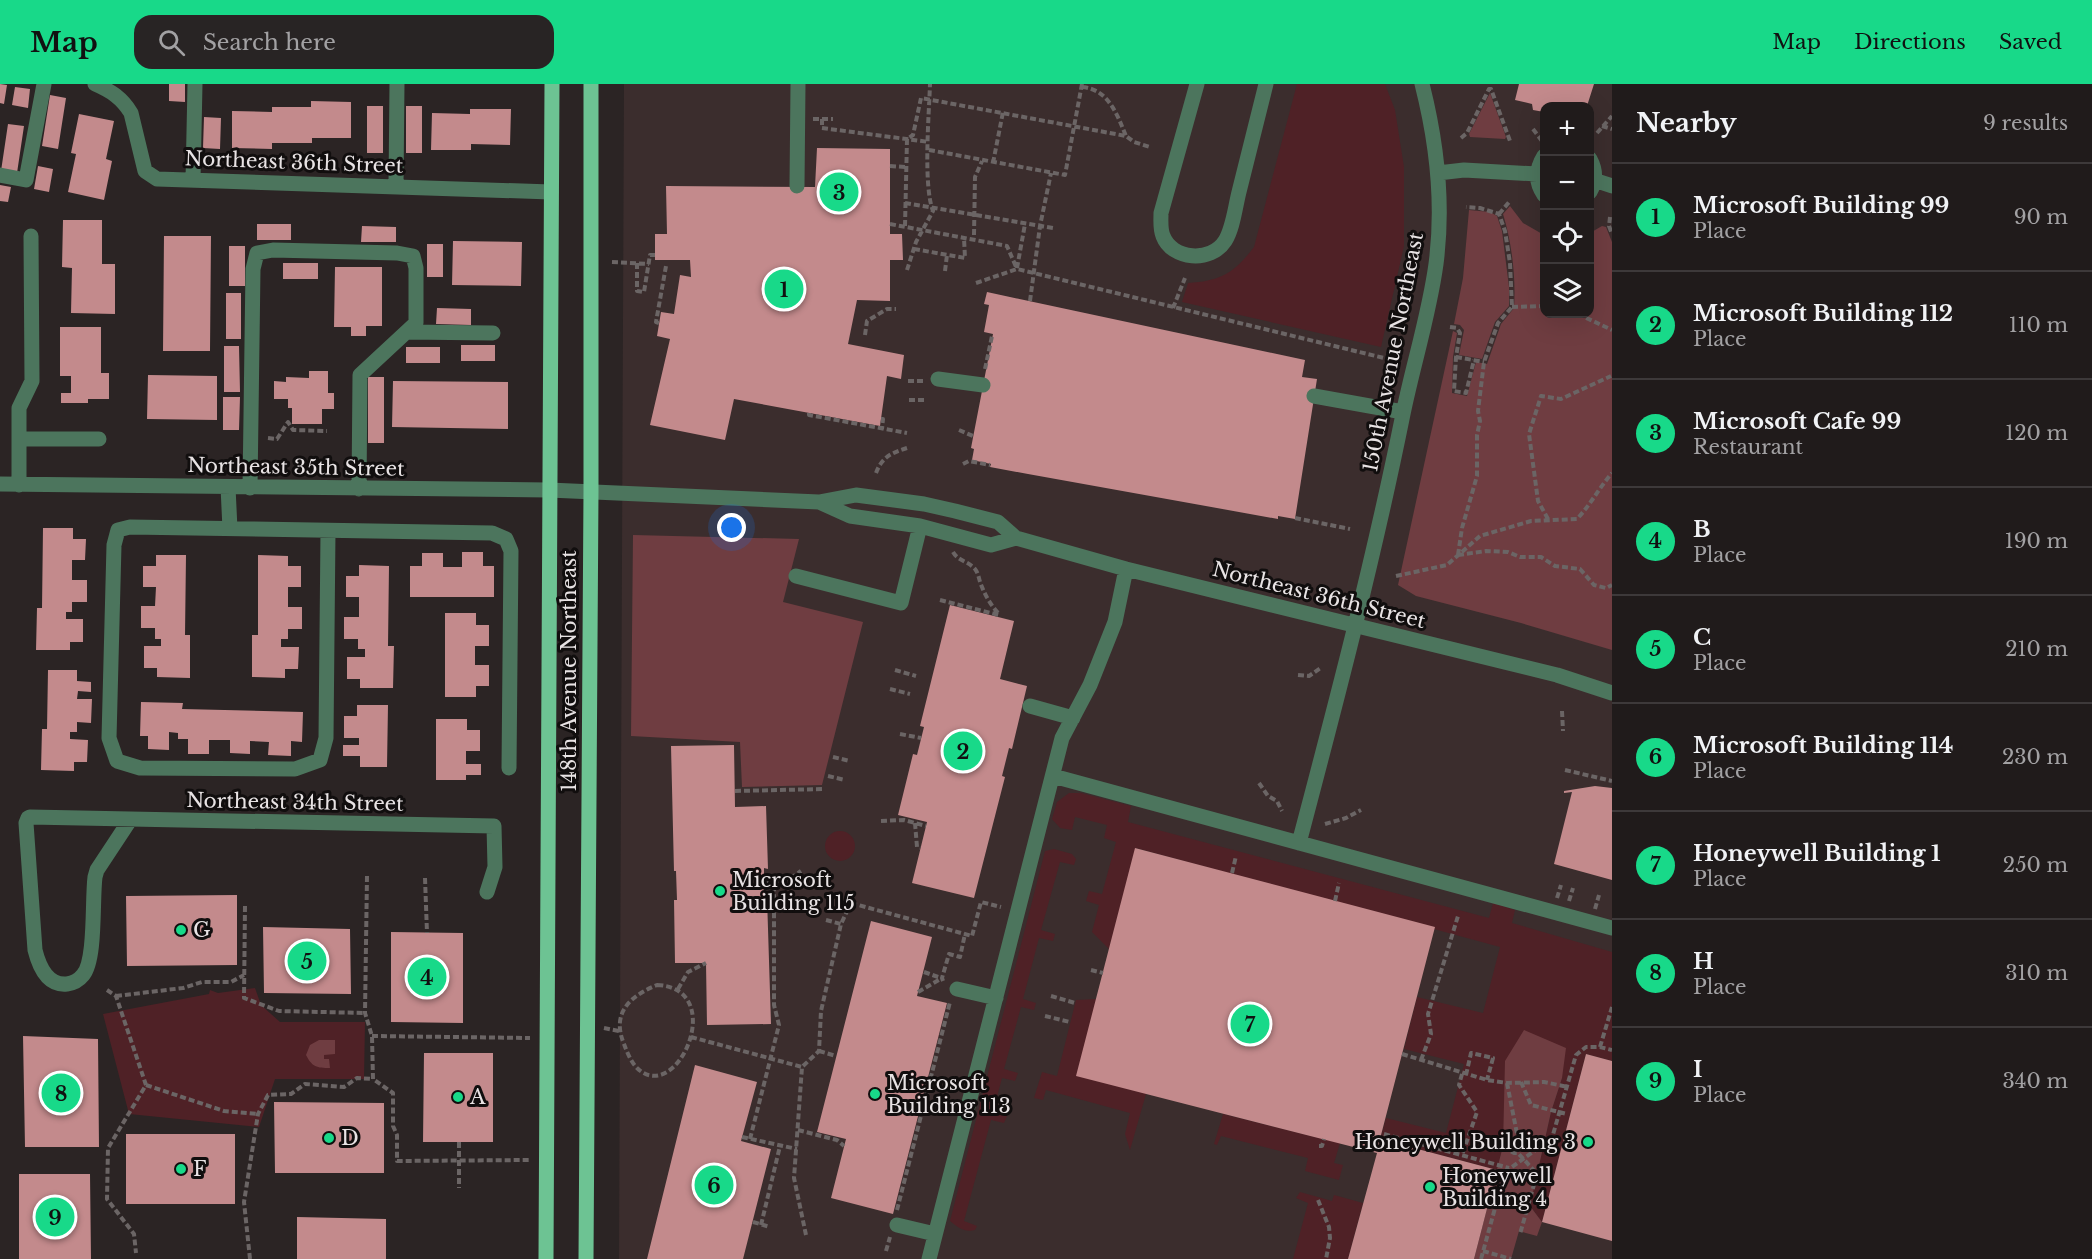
<!DOCTYPE html>
<meta charset="utf-8">
<style>
:root{--surface:#201b1b;--page:#282424;--text:#f1f3f6;--muted:#a2a1a3;--line:#3d393a;--accent:#18d989}
body{margin:0;font-family:"Libre Baskerville",serif;background:var(--page);color:var(--text)}
.controls{position:absolute;right:18px;top:18px;display:grid;overflow:hidden;border-radius:12px;box-shadow:0 6px 24px #0002}
.controls button{width:54px;height:54px;display:grid;place-items:center;padding:0;border:0;border-bottom:2px solid var(--line);background:var(--surface);color:var(--text);font:30px sans-serif}
.you{position:absolute;left:732px;top:444px;width:21px;height:21px;margin:-15px;border:4px solid #fff;border-radius:50%;background:#1a73e8;box-shadow:0 0 0 9px #1a73e833}
.badge{display:grid;place-items:center;width:39px;height:39px;border-radius:50%;background:var(--accent);color:#111;font-size:20px;font-weight:700}
.pin{position:absolute;translate:-50% -50%;border:3px solid #fff;box-shadow:0 2px 6px #0006}
.list{margin:0;padding:0;list-style:none}
h2{display:flex;justify-content:space-between;align-items:center;height:78px;margin:0;padding:0 24px;font-size:26px}
h2 small{font-size:20px;font-weight:400;color:var(--muted)}
.list li{display:grid;grid-template-columns:39px 1fr auto;gap:18px;align-items:center;box-sizing:border-box;height:108px;padding:0 24px;border-top:2px solid var(--line)}
.list b{display:block;font-size:22px;white-space:nowrap}
.list p{margin:0;font-size:20px;white-space:nowrap;color:var(--muted)}
.list em{font-size:20px;font-style:normal;color:var(--muted)}
.icon{flex:none;width:33px;height:33px;fill:none;stroke:currentColor;stroke-width:2;stroke-linecap:round;stroke-linejoin:round}
.map{position:relative;flex:none;width:1612px;height:1175px;overflow:hidden}
header{display:flex;align-items:center;gap:36px;box-sizing:border-box;height:84px;padding:0 30px;background:var(--accent);color:#111}
header strong{font-size:28px}
nav{display:flex;gap:33px;margin-inline-start:auto;font-size:21px}
.search{width:420px;height:54px;background:var(--page);display:flex;align-items:center;gap:15px;box-sizing:border-box;padding:0 21px;border-radius:18px;color:var(--muted);font-size:22px}
main{display:flex}
aside{flex:1;background:var(--surface)}
.map>svg:first-child{display:block}
.built{fill:#3b2d2d;fill-rule:evenodd}
.green{fill:#4f2126}
.forest{fill:#6f3d41}
.building{fill:#c38a8c}
.lines{fill:none;stroke-linecap:round;stroke-linejoin:round}
.path{stroke:#6b6565;stroke-width:4;stroke-dasharray:6 3;stroke-linecap:butt}
.minor{stroke:#4c755d;stroke-width:15}
.major{stroke:#6dc393;stroke-width:15}
.poi-dot{fill:#18d989;stroke:#110e0e;stroke-width:2}
.labels{text-anchor:middle;dominant-baseline:central;stroke-width:6;stroke-linejoin:round;paint-order:stroke}
.street-label{font-size:20px;fill:#e8e3e4;stroke:#110e0e}
.poi-label{font-size:20px;fill:#e8e3e4;stroke:#110e0e;text-anchor:start}
</style>
<header>
<strong>Map</strong>
<div class="search"><svg class="icon" aria-label="search" viewBox="0 0 24 24"><circle cx="10" cy="10" r="6"/><path d="M15 15l6 6"/></svg>Search here</div>
<nav><a>Map</a><a>Directions</a><a>Saved</a></nav>
</header>
<main>
<div class="map">
<svg width="1612" height="1175" viewBox="0 0 1612 1175">
<rect width="100%" height="100%" fill="#2b2424"/>
<path class="built" d="M624,0H1612V1175H619ZM1544,22H1590V230H1544Z"/>
<path class="green" d="M1297,0H1385L1395,26L1404,83V162L1381,263L1182,218L1188,199C1221,197 1234,189 1254,163Z
M1069,709H1081L1131,722L1128,738L1489,834L1493,819L1515,826L1512,839L1612,868V977L1586,970L1542,1138L1530,1122L1551,1028L1562,994L1503,1062L1497,1086L1380,1055L1386,1034L1446,1049L1464,980L1404,965L1417,913L1483,929L1500,863L1136,764L1109,865L1092,848L1099,821L1086,817L1089,807L1102,810L1116,758L1104,754L1107,741L1075,733L1072,746L1060,744L1052,735L1057,718Z
M825 762a15 15 0 1 1 30 0a15 15 0 1 1-30 0Z
M1054,765L1072,770L1076,775L1074,781L1060,778L1041,846L1055,850L1053,857L1039,854L1023,915L1036,919L1034,926L1021,923L1004,985L1018,989L1015,997L1002,994L993,1028L1007,1032L1004,1039L991,1036L964,1137L977,1142L975,1146C965,1149 957,1143 950,1137L1045,767Z
M255,904L261,921L280,938H365L364,995H275L259,1043L129,1030L103,930L209,910L210,906L218,909Z
M1096,915L1146,1010L1130,1066L1125,1050L1130,1029L1046,1006L1043,1016L1034,1014L1042,988L1057,992L1076,916Z
M1223,1030L1340,1059L1334,1079L1343,1081L1339,1096L1305,1087L1308,1074L1221,1052L1217,1061L1214,1060Z
M1300,1108L1332,1117L1334,1111L1363,1119L1348,1175H1293L1308,1119L1296,1114Z"/>
<path class="forest" d="M1490,9L1506,53L1505,55L1470,53L1469,50Z
M1510,122L1523,139L1544,151V230H1590V149L1602,142L1606,143L1612,158V566L1521,539L1416,512L1398,501L1453,247L1457,249L1453,273L1452,309L1467,312L1476,278L1487,280L1501,240L1514,224C1516,194 1512,159 1503,130Z
M1469,126L1490,128L1497,132L1502,147L1509,203V222L1495,238L1482,275L1459,271L1464,246L1460,241L1454,240L1463,194Z
M633,451L799,455L783,518L863,538L822,701L742,703L740,658L631,652Z
M1524,946L1566,964L1562,994L1551,1028L1530,1122L1542,1138L1537,1152L1519,1147L1511,1175H1474L1503,1062L1505,977Z
M319,956H335V970L324,971V975H329L330,984C317,984 312,983 306,971L310,961Z"/>
<path class="building" d="M0,0L7,1L4,20L0,19Z
M169,0H185V18L169,17Z
M1519,0H1594L1587,22H1544V28L1533,26L1532,20L1515,16Z
M15,3L30,5L28,24L12,21Z
M50,11L66,14L58,65L42,62Z
M311,17L351,18V54H312V59H272V65L232,64V27L272,28V23H311Z
M367,22H383V69H367Z
M406,22H422V69H406Z
M470,25H511L510,61L471,60V66H431L432,29L470,30Z
M79,30L114,37L106,75L112,77L104,116L68,108L76,70L71,69Z
M204,33L221,34L220,65L203,64Z
M8,40L24,42L17,89L1,87Z
M817,64L890,65V150H902L903,176H890V217L857,216L848,260L904,271L901,295L887,292L880,342L734,315L725,356L650,341L670,255L657,252L661,228L674,230L680,191L691,193L690,176H655V150H667L666,102L815,103Z
M38,82L53,85L49,108L34,105Z
M0,101L11,103L8,118L0,117Z
M63,136H102V180H115V230L71,229L72,184L62,183Z
M257,140H291V156H257Z
M362,142L396,143V158H361Z
M164,152H211L210,267H163Z
M453,157L522,158L521,202L452,201Z
M427,160H443V193H427Z
M229,162H245V202H229Z
M283,179H318V195H283Z
M335,183H382V242H366V252H351V243H334Z
M987,208L1305,276L1302,293L1317,295L1295,435L1278,432V435L1028,390L990,383L991,380L972,376L974,365L971,364L993,250L984,248L989,221L984,220Z
M226,209H241V255H226Z
M437,224L471,225V241L436,240Z
M60,243H101V289H109V315H88V319H61V309H71V292H60Z
M461,261H495V277H461Z
M224,262H239L240,308H224Z
M406,263H440V279H406Z
M309,287H328V309H334V325H322V340H292V324H288V315H274V297L286,298V293L309,294Z
M148,291L217,292V336L147,335Z
M368,293H384V359H368Z
M393,297L508,298V345L392,343Z
M223,313H240L239,346H223Z
M43,444H73V455H86L85,476H72V496H87V518H72V528H66V535H83V558H70V566H36L37,524H42Z
M462,468H483V482H494V513H410V482H422V469H443V483H462Z
M156,471H186L185,551H190V594L157,593V584H144V562H161V555H155V544H141V522H155L156,503H143V482H156Z
M258,471L288,472V482H301V503H288V523H302V545H288V555H281V563H299L298,585H285V594L252,593V551H258Z
M359,481L389,482L388,562H394L393,604H360V595H347V573H365V565H358V555H344V533H359V513H346V492H359Z
M950,521L1014,537L1000,595L1027,602L1012,665L1009,664L1002,692L1005,693L974,814L912,799L927,738L898,731L913,670L917,671L924,643L920,642Z
M445,529H476V541H489V562H475V581H489V602H476V613H445Z
M48,586H77V597L91,598V608L78,607L77,615H92L91,639L77,638V648H70V655L88,656L87,678H74V687L41,686L42,645H47Z
M141,618L183,619L182,625L303,628L302,658L291,657V672L268,671L269,658L250,657V670L230,669V656H209V670H188V655H178V649L169,648V666L148,665V652H140Z
M357,621H388L387,683H360V672H343V661H359V654H344V632H357Z
M436,635H467V646H480V667H466V680H481V691H466V696H436Z
M734,661L735,723L766,722L768,785L764,784V813H767L771,940L707,941L706,879H675L674,816H677L676,787H674L671,662Z
M1595,702L1612,704V796L1554,780L1572,708L1564,709V707Z
M1135,764L1435,843L1380,1055L1497,1086L1474,1175H1348L1377,1069L1076,992Z
M237,811V881L127,882L126,812Z
M871,837L932,853L917,912L947,919L893,1130L831,1114L846,1055L817,1048Z
M263,843L350,845L351,910L264,909Z
M391,848L463,849V939L391,938Z
M23,952L98,955L99,1063H25Z
M424,969H493V1058H423Z
M1586,970L1612,977V1157L1542,1138Z
M695,981L757,998L741,1057L771,1065L743,1175H647Z
M274,1018L384,1019V1089H275Z
M126,1050H235V1120H126Z
M19,1090H90L91,1175H19Z
M297,1133L386,1135V1175H297Z"/>
<g class="lines">
<path class="path" d="M1082,3C1108,5 1117,30 1126,52
M813,35H833
M822,35V44L929,58
M1602,42L1612,45
M1533,45L1542,57
M1597,49L1612,32
M1461,54L1467,49L1489,5H1491L1510,57
M929,66L1065,91L1082,0
M993,79L1003,28
M890,82L905,83
M905,119L1053,144
M1499,130L1510,117
M1610,133L1609,142L1612,150
M890,140L1007,162L1017,185
M905,142L907,55L913,51L921,14L1126,52L1134,58L1150,63
M974,151L975,93L982,77
M914,165L965,174L964,154
M612,178L649,180
M637,179V207L644,208L650,171H655
M1017,184L1025,140
M907,186L916,158L933,127C923,101 929,31 930,0
M945,187L947,171
M976,199L1017,185L1388,275
M1030,217L1040,142L1051,89
M1512,223L1544,222
M1173,224L1185,194
M1578,230L1612,246
M659,239L656,238L666,182
M1450,243L1457,244L1460,249L1456,273L1454,307L1466,309L1474,276
M865,251L867,237L887,225H896
M1456,273L1484,278
M985,285L992,252
M908,297H923
M909,316H924
M809,329V331L907,349
M881,335H883L882,345
M959,346L973,352
M268,354L277,355L288,338L293,346L327,347
M963,380L969,377L990,381
M876,389C882,373 891,369 907,364
M1295,434L1350,445
M1548,435L1538,417L1529,350L1541,312L1561,315L1611,292
M953,468C958,477 968,477 975,485C979,490 979,497 982,503C986,513 992,523 1000,531
M1458,471L1462,444L1477,392V351L1480,337L1478,327L1484,278L1498,239L1512,223L1510,179L1505,147L1499,130L1480,124L1466,123
M1458,471L1486,467L1508,468L1520,473H1541L1555,482L1580,485L1594,501L1606,504L1612,501
M1396,492L1447,481L1480,452L1531,437L1577,435C1591,420 1599,404 1612,389
M940,516L999,531
M895,586L916,592
M1298,591L1309,592L1322,583
M890,605L910,610
M1562,627L1563,647
M900,650L921,654
M833,673L850,677
M1565,686L1612,697
M828,692L845,696
M1259,699L1268,712L1277,717L1282,727
M735,707L824,705
M881,737L904,736L926,742
M915,739L917,763L920,764
M1325,740L1346,734L1361,726
M1232,789L1236,772
M367,792L365,929L372,952L373,995L393,1009V1042L397,1051V1077L529,1076
M425,794L427,849
M764,800L791,794L801,787
M1557,814L1561,801
M1335,817L1339,799
M1569,817L1573,804
M851,819L972,852L981,818L1001,823
M245,822L244,914L279,927L365,929
M1595,825L1599,811
M826,836L841,840
M1091,886L1103,889
M924,888L941,894
M943,897L942,894L949,870L960,873L965,850
M657,901C729,904 677,1023 637,984C631,978 627,968 624,960C611,929 630,912 657,901Z
M678,905L688,888L706,879
M107,906L116,912L146,1001L108,1064L107,1115L134,1150L136,1169
M918,908L942,894
M116,912L183,904L202,898H231L244,891
M1051,912L1075,919
M1045,932L1070,938
M604,944L619,947
M372,952L530,954
M691,953L802,983
M1600,963L1612,923
M819,967L836,972
M1402,970L1487,996L1507,999L1544,998L1568,1003
M1421,976L1431,950L1428,930L1458,832
M1462,990L1459,1001L1477,1028L1462,1071
M1466,991L1471,969L1493,974L1487,996
M1521,998L1531,1021L1567,1030
M1507,999L1520,1065L1518,1069
M146,1001L224,1027L258,1030
M798,1046L837,1056L844,1062
M1384,1050L1509,1084
M1470,1050L1491,1056L1514,1069H1518L1537,1090L1520,1150
M742,1053L797,1065
M750,1055L779,941L774,921V798
M459,1058V1104
M1319,1062H1322L1324,1055
M1318,1116L1329,1143L1330,1154L1326,1175
M897,1126L950,918
M753,1138L770,1143
M761,1141L780,1062
M806,1151L794,1094L802,983L819,967L821,927L841,840L851,819L849,808
M886,1167L890,1153
M1483,1167L1511,1175
M250,1175L244,1118L258,1030L268,1011L291,1010L305,1000L344,1003L357,994L373,995
M1481,1175L1505,1088L1552,1054L1576,971L1586,963H1600L1612,966"/>
<path class="minor" d="M95,0C111,7 122,14 131,29L145,87L157,95L551,108
M1197,0L1161,129C1161,137 1160,145 1163,152C1172,176 1211,179 1225,157C1233,144 1235,124 1239,108C1248,72 1257,36 1266,0
M1544,72C1536,85 1535,98 1544,111
M1590,75C1596,86 1596,97 1590,108
M1438,89L1464,86L1537,90
M0,91L26,96L44,0
M193,96L195,0
M1594,96L1612,102
M396,101L397,0
M797,102L798,0
M407,248L493,249
M938,295L983,301
M1314,312L1403,328
M19,355H99
M0,400L549,406L819,418L856,411L924,420L955,427L998,438L1016,454L1126,485L1557,591L1612,609
M19,401V324L32,297L31,152
M228,403L230,445
M250,404L253,185L257,169L273,166L397,169L413,172L416,184V239L360,291L359,405
M819,418L850,432L920,442L991,461L1016,454
M328,447L326,654L320,676L295,685L140,684L117,677L109,654L114,461L118,446L130,443L492,449L506,455L511,467L509,684
M796,492L901,519L920,442
M1030,622L1073,634
M1053,692L1612,844
M130,736L97,786L95,793C92,816 96,876 83,891C79,896 74,899 67,900C47,902 39,882 35,866L26,739L28,734L30,733L494,742L495,783L487,808
M1299,759C1336,619 1373,478 1402,335C1412,284 1429,232 1436,180C1444,119 1437,59 1422,0
M957,905L996,914
M897,1141L935,1150
M929,1175L1062,654L1090,601L1115,538L1126,485"/>
<path class="major" d="M546,1175L552,0
M586,1175L591,407V0"/>
</g>
<g class="poi-dot">
<circle cx="720" cy="807" r="6"/>
<circle cx="181" cy="846" r="6"/>
<circle cx="875" cy="1010" r="6"/>
<circle cx="458" cy="1013" r="6"/>
<circle cx="329" cy="1054" r="6"/>
<circle cx="1588" cy="1058" r="6"/>
<circle cx="181" cy="1085" r="6"/>
<circle cx="1430" cy="1103" r="6"/>
</g>
<g class="labels">
<g class="street-label">
<text transform="translate(294 78) rotate(2)">Northeast 36th Street</text>
<text transform="translate(1393 268) rotate(-79)">150th Avenue Northeast</text>
<text transform="translate(296 383) rotate(1)">Northeast 35th Street</text>
<text transform="translate(1319 511) rotate(14)">Northeast 36th Street</text>
<text transform="translate(569 587) rotate(-90)">148th Avenue Northeast</text>
<text transform="translate(295 718) rotate(1)">Northeast 34th Street</text>
</g>
<g class="poi-label">
<text x="732" y="796">Microsoft<tspan x="732" dy="23">Building 115</tspan></text>
<text x="193" y="846">G</text>
<text x="887" y="999">Microsoft<tspan x="887" dy="23">Building 113</tspan></text>
<text x="470" y="1013">A</text>
<text x="341" y="1054">D</text>
<text x="1576" y="1058" text-anchor="end">Honeywell Building 3</text>
<text x="193" y="1085">F</text>
<text x="1442" y="1092">Honeywell<tspan x="1442" dy="23">Building 4</tspan></text>
</g>
</g>
</svg>
<div class="controls">
<button>+</button>
<button>−</button>
<button><svg class="icon" aria-label="locate" viewBox="0 0 24 24"><circle cx="12" cy="12" r="6"/><path d="M12 2v4M12 18v4M2 12h4M18 12h4"/></svg></button>
<button><svg class="icon" aria-label="layers" viewBox="0 0 24 24"><path d="M12 4l9 5-9 5-9-5zM3 14l9 5 9-5"/></svg></button>
</div>
<div class="you"></div>
<div class="pin badge" style="left:784px;top:205px">1</div>
<div class="pin badge" style="left:963px;top:667px">2</div>
<div class="pin badge" style="left:839px;top:108px">3</div>
<div class="pin badge" style="left:427px;top:893px">4</div>
<div class="pin badge" style="left:307px;top:877px">5</div>
<div class="pin badge" style="left:714px;top:1101px">6</div>
<div class="pin badge" style="left:1250px;top:940px">7</div>
<div class="pin badge" style="left:61px;top:1009px">8</div>
<div class="pin badge" style="left:55px;top:1133px">9</div>
</div>
<aside>
<h2>Nearby<small>9 results</small></h2>
<ul class="list">
<li><span class="badge">1</span><div><b>Microsoft Building 99</b><p>Place</p></div><em>90 m</em></li>
<li><span class="badge">2</span><div><b>Microsoft Building 112</b><p>Place</p></div><em>110 m</em></li>
<li><span class="badge">3</span><div><b>Microsoft Cafe 99</b><p>Restaurant</p></div><em>120 m</em></li>
<li><span class="badge">4</span><div><b>B</b><p>Place</p></div><em>190 m</em></li>
<li><span class="badge">5</span><div><b>C</b><p>Place</p></div><em>210 m</em></li>
<li><span class="badge">6</span><div><b>Microsoft Building 114</b><p>Place</p></div><em>230 m</em></li>
<li><span class="badge">7</span><div><b>Honeywell Building 1</b><p>Place</p></div><em>250 m</em></li>
<li><span class="badge">8</span><div><b>H</b><p>Place</p></div><em>310 m</em></li>
<li><span class="badge">9</span><div><b>I</b><p>Place</p></div><em>340 m</em></li>
</ul>
</aside>
</main>
